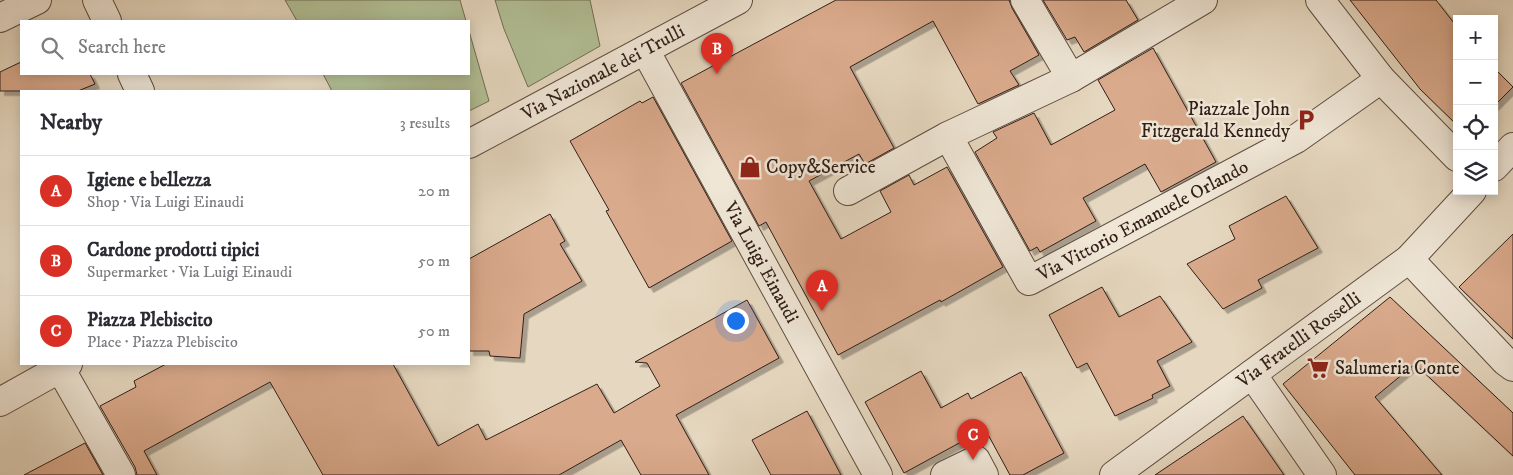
<!DOCTYPE html>
<meta charset="utf-8">
<style>
:root{--surface:#fff;--page:#f2f2f3;--text:#2b2b33;--muted:#7c7c81;--line:#e1e1e2;--accent:#d93025}
body{margin:0;font-family:"IM FELL DW Pica",serif;background:var(--page);color:var(--text)}
.controls{position:absolute;right:15px;top:15px;display:grid;overflow:hidden;border-radius:0px;box-shadow:0 2px 12px #0003}
.controls button{width:45px;height:45px;display:grid;place-items:center;padding:0;border:0;border-bottom:1px solid var(--line);background:var(--surface);color:var(--text);font:25px sans-serif}
.you{position:absolute;left:735px;top:320px;width:18px;height:18px;margin:-12px;border:4px solid #fff;border-radius:50%;background:#1a73e8;box-shadow:0 0 0 8px #1a73e833}
.badge{display:grid;place-items:center;width:32px;height:32px;border-radius:50%;background:var(--accent);color:#fff;font-size:16px;font-weight:700}
.pin{position:absolute;translate:-50% -41px;filter:drop-shadow(0 1px 2px #0008)}
.pin::after{content:'';position:absolute;top:26px;width:18px;height:15px;background:inherit;clip-path:polygon(0 0,100% 0,50% 100%)}
.list{margin:0;padding:0;list-style:none}
h2{display:flex;justify-content:space-between;align-items:center;height:65px;margin:0;padding:0 20px;font-size:21px}
h2 small{font-size:16px;font-weight:400;color:var(--muted)}
.list li{display:grid;grid-template-columns:32px 1fr auto;gap:15px;align-items:center;box-sizing:border-box;height:70px;padding:0 20px;border-top:1px solid var(--line)}
.list b{display:block;font-size:19px;white-space:nowrap}
.list p{margin:0;font-size:16px;white-space:nowrap;color:var(--muted)}
.list em{font-size:16px;font-style:normal;color:var(--muted)}
.icon{flex:none;width:28px;height:28px;fill:none;stroke:currentColor;stroke-width:2;stroke-linecap:round;stroke-linejoin:round}
.map{position:relative;flex:none;width:1513px;height:475px;overflow:hidden}
.search{position:absolute;background:var(--surface);box-shadow:0 2px 12px #0003;left:20px;top:20px;width:450px;height:55px;display:flex;align-items:center;gap:12px;box-sizing:border-box;padding:0 18px;border-radius:0px;color:var(--muted);font-size:19px}
.panel{position:absolute;background:var(--surface);box-shadow:0 2px 12px #0003;left:20px;top:90px;width:450px;height:275px;border-radius:0px}
.map>svg:first-child{display:block}
.green{fill:#b2bf95;stroke:#716e56}
.building{fill:#daaa8c;stroke:#301e17;filter:url(#shadow)}
.lines{fill:none;stroke-linecap:round;stroke-linejoin:round}
.minor-casing{stroke:#5e4c41;stroke-width:30}
.tertiary-casing{stroke:#5e4c41;stroke-width:30}
.minor{stroke:#efe6d6;stroke-width:28}
.tertiary{stroke:#efe6d6;stroke-width:28}
.labels{text-anchor:middle;dominant-baseline:central;stroke-width:5;stroke-linejoin:round;paint-order:stroke}
.street-label{font-size:19px;fill:#301e17;stroke:#efe6d6}
.poi-label{font-size:19px;fill:#301e17;stroke:#efe6d6;text-anchor:start}
</style>
<div class="map">
<svg width="1513" height="475" viewBox="0 0 1513 475">
<defs>
<filter id="shadow"><feDropShadow dx="4.5" dy="4.5" stdDeviation="0" flood-color="#0004"/></filter>
</defs>
<rect width="100%" height="100%" fill="#e6d8c0"/>
<filter id="stains"><feTurbulence type="fractalNoise" baseFrequency=".004" numOctaves="4"/><feColorMatrix values="0 0 0 0 .2 0 0 0 0 .09 0 0 0 0 .02 0 0 0 .5 -.17"/></filter>
<radialGradient id="worn" r=".72"><stop offset=".6" stop-color="#630" stop-opacity="0"/><stop offset="1" stop-color="#630" stop-opacity=".3"/></radialGradient>
<path class="green" d="M285,0H460L466,21H297Z
M495,0H590L600,46L528,87L504,29Z
M469,31L489,101L469,111V91H332L323,74H469Z"/>
<path class="building" d="M836,0H1009L1012,8L1039,55L1010,71L1019,85L978,104L933,21L850,67L894,148L865,164L859,154L809,181L841,239L891,212L880,191L909,175L914,185L947,167L1003,267L941,302L940,300L838,355L766,222L759,226L681,83Z
M1043,0H1126L1138,20L1084,52L1075,37L1067,40Z
M1350,0H1436L1457,27V125L1420,89Z
M1153,48L1216,162L1161,192L1145,164L1083,198L1096,221L1040,252L1037,247L1030,251L975,152L997,138L993,132L1034,113L1051,145L1115,110L1098,80Z
M21,62V74H90L95,84L78,91H0V72Z
M1494,68L1513,87L1494,106Z
M653,97L732,241L649,288L606,211L609,210L570,141L640,101L642,103Z
M1286,196L1318,248L1258,280L1262,288L1223,309L1187,264L1235,239L1229,226Z
M550,214L565,241L560,244L582,281L524,314L520,358L490,356L489,351H469V259Z
M1513,234V339L1459,287Z
M1102,287L1119,317L1160,296L1192,342L1157,361L1170,386L1152,395L1153,398L1115,416L1087,363L1077,368L1049,315Z
M1390,297L1513,413V456L1415,364L1375,397L1442,475H1355L1283,384Z
M747,300L779,358L676,415L709,475H641L621,440L559,475H323L270,382L144,451L157,475H137L135,467L100,406L136,387L134,381L166,364H393L438,446L478,424L486,440L597,384L614,413L660,386L647,363L635,362Z
M921,371L941,408L968,393L971,399L1021,372L1064,453L1023,475H1010L985,429L904,473L865,402Z
M807,411L841,475H771L752,440Z
M1243,416L1284,475H1155Z
M85,443L103,475H24Z"/>
<g class="lines">
<g class="minor-casing">
<g id="minor">
<path d="M97,0L107,21"/>
<path d="M1025,0L1071,78"/>
<path d="M1320,0L1381,79L1457,157"/>
<path d="M0,18L37,0"/>
<path id="s1" d="M645,50L878,475"/>
<path d="M132,74L140,91"/>
<path id="s2" d="M948,136L1029,281L1296,139L1381,79"/>
<path d="M1494,167L1513,147"/>
<path d="M848,191L948,136L1071,78L1203,0"/>
<path d="M1409,259L1505,361L1513,367"/>
<path d="M60,368L121,475"/>
<path d="M1252,374L1322,475"/>
<path d="M945,475L976,460L984,475"/>
<path id="s3" d="M1114,475L1409,259L1472,191"/>
</g>
</g>
<g class="tertiary-casing">
<g id="tertiary">
<path id="s4" d="M469,144L738,0"/>
<path d="M0,402L68,364"/>
</g>
</g>
<use href="#minor" class="minor"/>
<use href="#tertiary" class="tertiary"/>
</g>
<defs>
<g id="parking-bare" transform="scale(1.725)"><path d="M-3.5-5.5H1a3.5 3.5 0 0 1 0 7H-1V5.5H-3.5ZM-1-3.4V-.6H.8a1.4 1.4 0 0 0 0-2.8Z" fill="#8f2418" stroke="#efe6d6" stroke-width="2.5" paint-order="stroke"/></g>
<g id="shop-bare" transform="scale(1.725)"><path d="M-5-2.5h2.3a2.7 3.5 0 0 1 5.4 0H5L5.5 6h-11ZM-1.5-2.5h3a1.5 2.3 0 0 0-3 0Z" fill="#8f2418" stroke="#efe6d6" stroke-width="2.5" paint-order="stroke"/></g>
<g id="supermarket-bare" transform="scale(1.725)"><path d="M-6-5.5h2.5l.6 2H6L4.5 2H-2.5L-4.4-4H-6ZM-1.5 3.2a1.3 1.3 0 1 0 .1 0ZM3 3.2a1.3 1.3 0 1 0 .1 0Z" fill="#8f2418" stroke="#efe6d6" stroke-width="2.5" paint-order="stroke"/></g>
</defs>
<g fill-rule="evenodd">
<use href="#parking-bare" x="1306" y="120"/>
<use href="#shop-bare" x="750" y="167"/>
<use href="#supermarket-bare" x="1318" y="368"/>
</g>
<g class="labels">
<g class="street-label">
<text stroke="none"><textPath href="#s4" startOffset="152">Via Nazionale dei Trulli</textPath></text>
<text stroke="none"><textPath href="#s2" startOffset="295">Via Vittorio Emanuele Orlando</textPath></text>
<text stroke="none"><textPath href="#s1" startOffset="242">Via Luigi Einaudi</textPath></text>
<text stroke="none"><textPath href="#s3" startOffset="229">Via Fratelli Rosselli</textPath></text>
</g>
<g class="poi-label">
<text x="1290" y="109" text-anchor="end">Piazzale John<tspan x="1290" dy="22">Fitzgerald Kennedy</tspan></text>
<text x="766" y="167">Copy&amp;Service</text>
<text x="1335" y="368">Salumeria Conte</text>
</g>
</g>
<rect width="100%" height="100%" filter="url(#stains)"/>
<rect width="100%" height="100%" fill="url(#worn)"/>
</svg>
<div class="controls">
<button>+</button>
<button>−</button>
<button><svg class="icon" aria-label="locate" viewBox="0 0 24 24"><circle cx="12" cy="12" r="6"/><path d="M12 2v4M12 18v4M2 12h4M18 12h4"/></svg></button>
<button><svg class="icon" aria-label="layers" viewBox="0 0 24 24"><path d="M12 4l9 5-9 5-9-5zM3 14l9 5 9-5"/></svg></button>
</div>
<div class="you"></div>
<div class="pin badge" style="left:822px;top:311px">A</div>
<div class="pin badge" style="left:717px;top:74px">B</div>
<div class="pin badge" style="left:973px;top:460px">C</div>
<div class="search"><svg class="icon" aria-label="search" viewBox="0 0 24 24"><circle cx="10" cy="10" r="6"/><path d="M15 15l6 6"/></svg>Search here</div>
<section class="panel">
<h2>Nearby<small>3 results</small></h2>
<ul class="list">
<li><span class="badge">A</span><div><b>Igiene e bellezza</b><p>Shop · Via Luigi Einaudi</p></div><em>20 m</em></li>
<li><span class="badge">B</span><div><b>Cardone prodotti tipici</b><p>Supermarket · Via Luigi Einaudi</p></div><em>50 m</em></li>
<li><span class="badge">C</span><div><b>Piazza Plebiscito</b><p>Place · Piazza Plebiscito</p></div><em>50 m</em></li>
</ul>
</section>
</div>
